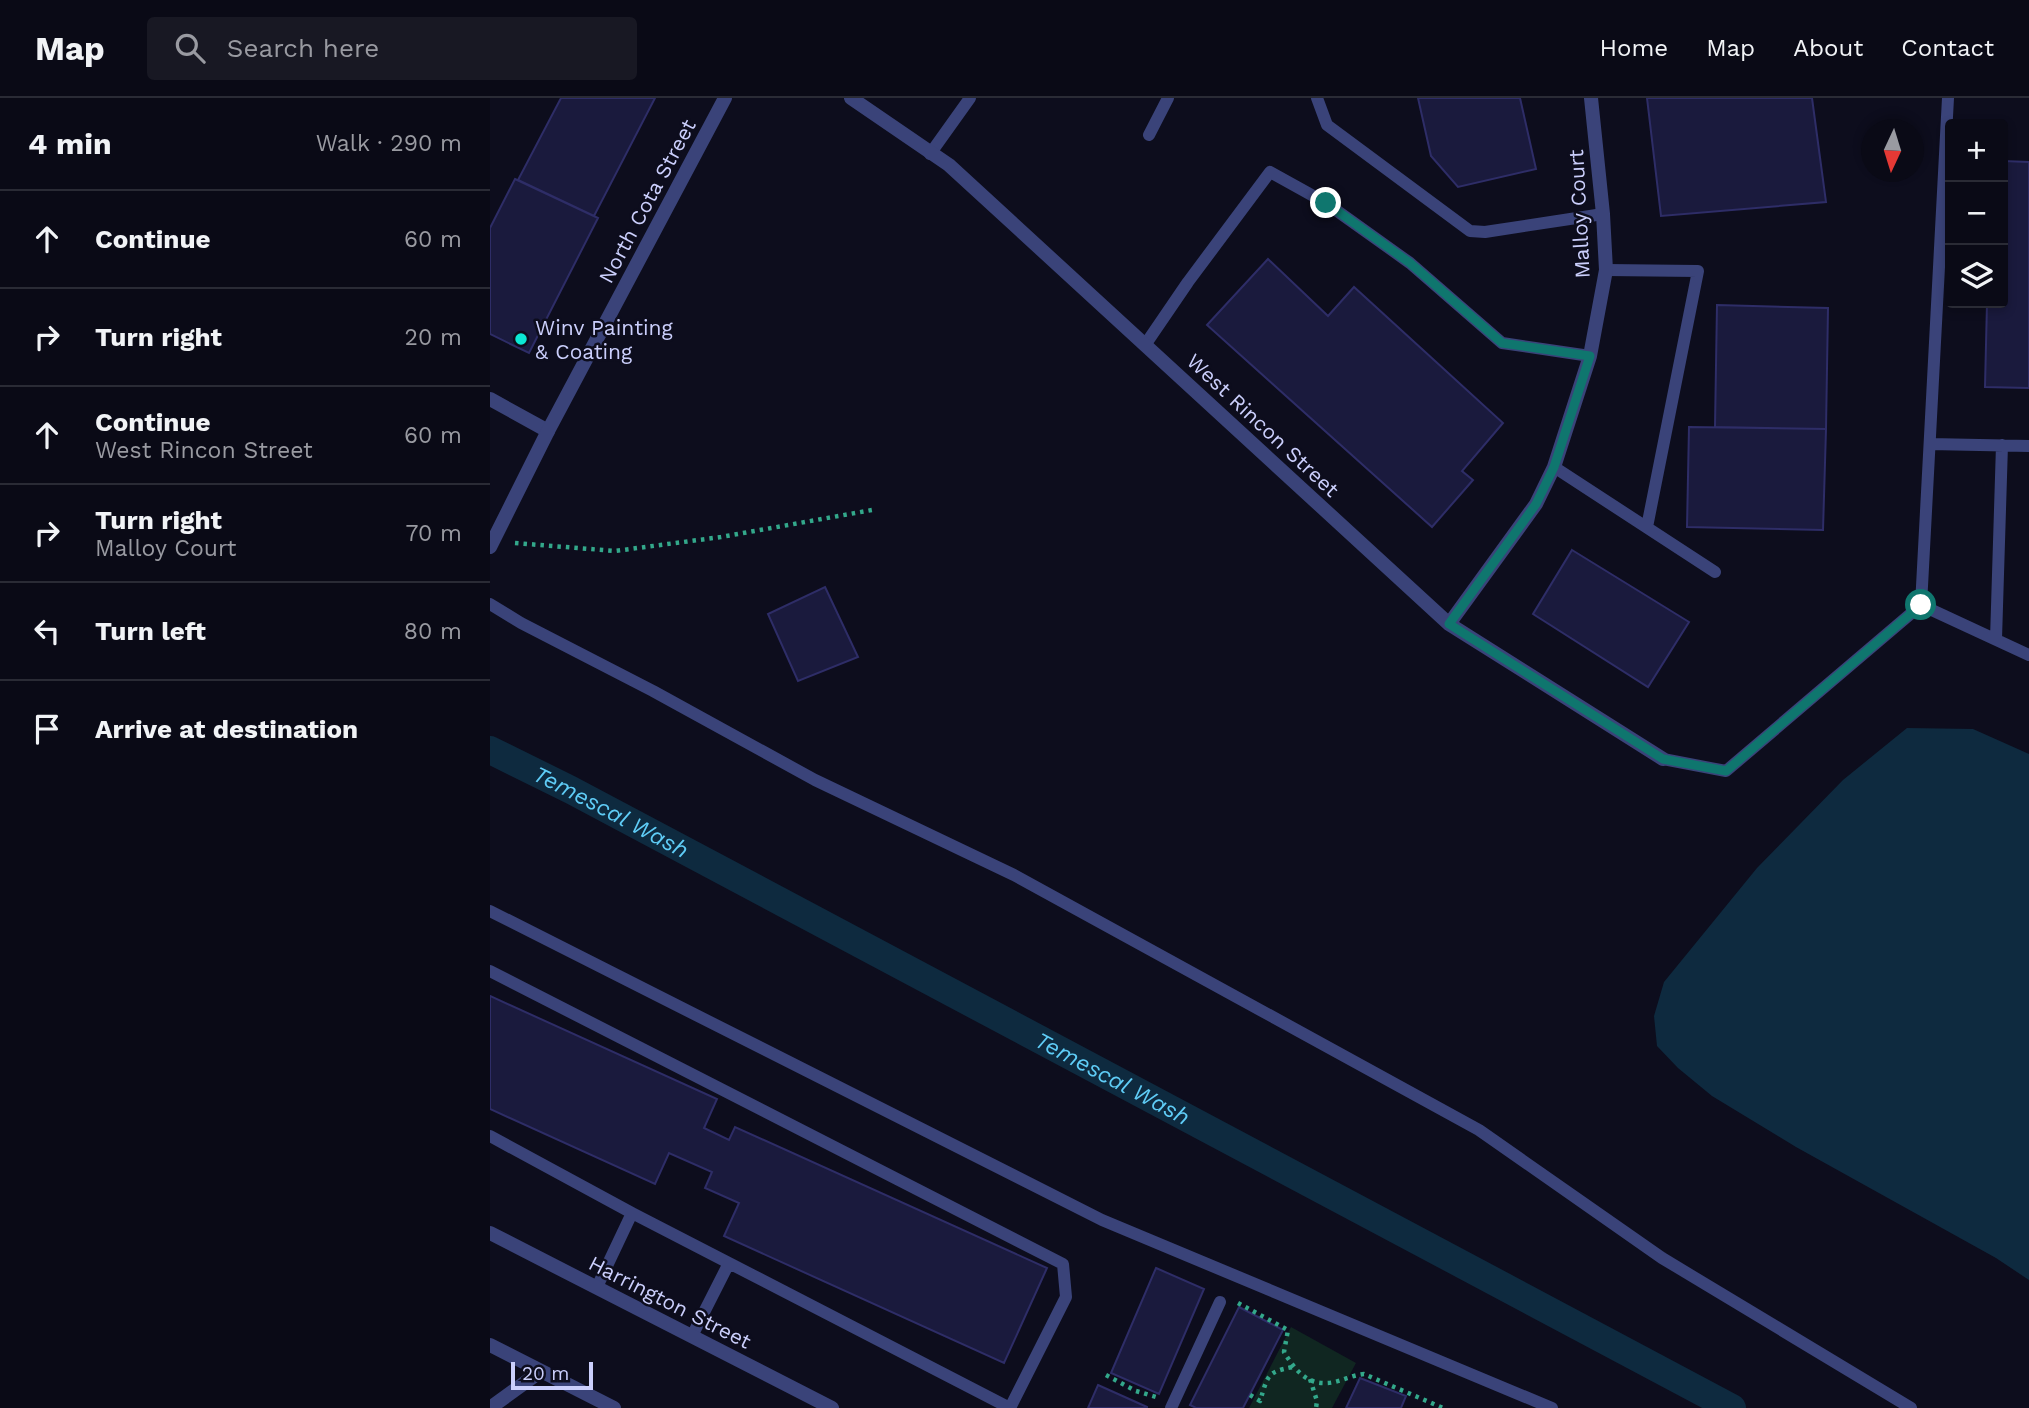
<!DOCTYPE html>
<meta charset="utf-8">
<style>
:root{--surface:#0a0a16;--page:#181823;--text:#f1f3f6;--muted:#999aa1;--line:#2a2b35}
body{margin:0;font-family:"Work Sans",sans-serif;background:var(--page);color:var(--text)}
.controls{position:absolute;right:21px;top:21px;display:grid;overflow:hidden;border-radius:7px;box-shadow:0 4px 10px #0003}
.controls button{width:63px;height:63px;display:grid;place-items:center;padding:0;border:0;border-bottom:2px solid var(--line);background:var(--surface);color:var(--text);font:35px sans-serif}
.compass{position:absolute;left:1371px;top:21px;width:63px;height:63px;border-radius:50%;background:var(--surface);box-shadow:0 4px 10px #0003;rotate:184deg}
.scale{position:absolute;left:21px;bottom:18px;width:82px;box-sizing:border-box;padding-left:7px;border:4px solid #cbcffc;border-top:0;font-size:19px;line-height:24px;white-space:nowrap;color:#cbcffc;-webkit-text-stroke:5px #0d0d1d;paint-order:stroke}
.stop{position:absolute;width:21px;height:21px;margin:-16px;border:5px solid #0f766e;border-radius:50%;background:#fff}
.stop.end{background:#0f766e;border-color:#fff;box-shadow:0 2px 7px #0008}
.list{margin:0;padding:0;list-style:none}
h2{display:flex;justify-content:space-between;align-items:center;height:91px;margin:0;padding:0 28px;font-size:30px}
h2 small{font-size:23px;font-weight:400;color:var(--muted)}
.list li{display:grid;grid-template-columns:46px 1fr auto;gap:21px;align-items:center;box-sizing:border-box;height:98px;padding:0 28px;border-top:2px solid var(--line)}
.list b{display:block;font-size:26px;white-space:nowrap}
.list p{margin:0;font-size:23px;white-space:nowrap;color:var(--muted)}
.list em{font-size:23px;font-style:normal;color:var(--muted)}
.icon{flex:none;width:38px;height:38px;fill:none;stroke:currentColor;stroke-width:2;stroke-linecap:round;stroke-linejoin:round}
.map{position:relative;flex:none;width:1539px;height:1310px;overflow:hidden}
header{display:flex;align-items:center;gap:42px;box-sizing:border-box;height:98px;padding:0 35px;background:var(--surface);border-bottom:2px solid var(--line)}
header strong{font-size:33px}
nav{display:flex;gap:38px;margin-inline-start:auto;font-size:24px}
.search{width:490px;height:63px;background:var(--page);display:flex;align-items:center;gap:18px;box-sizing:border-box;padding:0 24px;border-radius:7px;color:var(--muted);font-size:26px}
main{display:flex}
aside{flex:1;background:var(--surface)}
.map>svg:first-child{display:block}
.green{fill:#102621}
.water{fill:#0e2a3f}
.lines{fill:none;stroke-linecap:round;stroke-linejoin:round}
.canal{stroke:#0e2a3f;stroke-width:28}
.building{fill:#1a1a3d;stroke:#2e2d67;stroke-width:2}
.path{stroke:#33a88b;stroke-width:4.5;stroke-dasharray:3.5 5;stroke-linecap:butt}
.service{stroke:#3a4379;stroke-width:12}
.minor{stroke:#3a4379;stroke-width:14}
.tertiary{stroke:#3a4379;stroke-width:14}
.route{stroke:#0f766e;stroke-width:9}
.poi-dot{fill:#0ce7d4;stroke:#0d0d1d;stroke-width:2.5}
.labels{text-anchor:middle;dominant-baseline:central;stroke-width:5;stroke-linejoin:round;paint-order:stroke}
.street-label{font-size:21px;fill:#cbcffc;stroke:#0d0d1d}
.poi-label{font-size:21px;fill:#cbcffc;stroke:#0d0d1d;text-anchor:start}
.water-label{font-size:23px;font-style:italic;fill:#5fccf6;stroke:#0d0d1d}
</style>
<header>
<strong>Map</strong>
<div class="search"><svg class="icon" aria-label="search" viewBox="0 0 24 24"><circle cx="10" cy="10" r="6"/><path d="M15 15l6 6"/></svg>Search here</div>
<nav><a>Home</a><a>Map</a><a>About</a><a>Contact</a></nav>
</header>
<main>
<aside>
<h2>4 min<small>Walk · 290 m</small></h2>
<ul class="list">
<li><svg class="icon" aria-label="ahead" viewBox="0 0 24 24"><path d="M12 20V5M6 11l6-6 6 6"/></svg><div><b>Continue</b></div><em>60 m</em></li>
<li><svg class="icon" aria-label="right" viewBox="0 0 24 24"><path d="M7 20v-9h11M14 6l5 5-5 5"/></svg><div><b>Turn right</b></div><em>20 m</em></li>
<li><svg class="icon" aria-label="ahead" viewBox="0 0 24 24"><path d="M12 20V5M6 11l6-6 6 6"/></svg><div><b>Continue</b><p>West Rincon Street</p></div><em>60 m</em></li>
<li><svg class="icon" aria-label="right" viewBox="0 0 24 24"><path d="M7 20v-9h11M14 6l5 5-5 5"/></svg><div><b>Turn right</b><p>Malloy Court</p></div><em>70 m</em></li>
<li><svg class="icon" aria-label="left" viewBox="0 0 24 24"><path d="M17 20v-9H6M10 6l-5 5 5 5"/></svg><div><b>Turn left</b></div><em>80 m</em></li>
<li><svg class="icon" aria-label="arrive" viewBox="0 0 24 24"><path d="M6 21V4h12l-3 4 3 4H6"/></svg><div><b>Arrive at destination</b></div></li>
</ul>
</aside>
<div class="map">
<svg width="1539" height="1310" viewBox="0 0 1539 1310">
<rect width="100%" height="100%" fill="#0d0d1d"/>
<path class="green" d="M801,1229L866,1265L842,1310H759Z"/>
<path class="water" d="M1417,630L1483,631L1539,656V1182L1506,1160L1306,1049L1222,998L1188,970L1167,948L1164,918L1174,884L1267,770L1353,682Z"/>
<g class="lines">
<path class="canal" id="s1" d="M0,652L81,692L1242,1310"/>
</g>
<path class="building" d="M71,0H165L104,118L28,82Z
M928,0H1030L1046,71L968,89L941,58Z
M1157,0H1322L1336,104L1171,118Z
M1513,63L1539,64V290L1495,289L1497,205H1513Z
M25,81L108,120L39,255L0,236V130Z
M778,161L838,218L864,189L1013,325L972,373L983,382L942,429L717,227Z
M1227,207L1338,210L1336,331L1225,329Z
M1199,329L1336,331L1333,432L1197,429Z
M1082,452L1199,524L1158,589L1043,516Z
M335,489L368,559L308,583L278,516Z
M0,898L227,1001L214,1030L239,1042L245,1029L557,1170L514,1265L234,1138L249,1105L215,1090L222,1074L179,1055L165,1086L0,1011Z
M666,1170L714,1191L669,1296L621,1275Z
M749,1209L793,1232L753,1310H706L700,1307Z
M870,1280L916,1298L911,1310H856Z
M608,1287L657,1309V1310H598Z"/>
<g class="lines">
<path class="path" d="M25,445L125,453L231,439L382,412
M748,1205L798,1232L794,1254C804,1270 815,1286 836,1285C849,1285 861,1277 874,1276L953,1310
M616,1277L646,1293L666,1299
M820,1281L827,1303L826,1310
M760,1297L770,1303C778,1278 776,1274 803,1269"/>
<path class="service" d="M827,0L837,27L980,133L995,134L1113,116
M659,37L678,0
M440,56L480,0
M1116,172L1208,173L1157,429
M655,247L698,184L780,74L836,105L920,165L1012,245L1100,258
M1440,346L1539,348
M1064,369L1225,474
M0,506L31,525L163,593L325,682L524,777L989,1032L1172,1160L1421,1310
M1431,507L1539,557
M1506,541L1512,347
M1173,661L1236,673L1431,507L1458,0
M0,813L612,1122L1062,1310
M0,873L573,1166L576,1199L520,1310
M0,1038L142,1115L107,1189
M142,1115L520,1310
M202,1238L239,1165
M681,1310L730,1204"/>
<path class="minor" d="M361,0L459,67L959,526L1173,661
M0,301L58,333
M959,526L1046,406L1064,369L1100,258L1116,172L1113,116L1101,0
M0,1247L124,1310
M0,1310L51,1273"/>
<path class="tertiary" d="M0,449L58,333L235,0
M0,1135L342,1310"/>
</g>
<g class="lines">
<path class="route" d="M836,105L920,165L1012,245L1100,258L1064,369L1046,406L959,526L1173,661L1236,673L1431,507"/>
</g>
<circle class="poi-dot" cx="31" cy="241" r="7"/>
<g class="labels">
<g class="street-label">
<text transform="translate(157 103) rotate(-62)">North Cota Street</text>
<text transform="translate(1089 116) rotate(-93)">Malloy Court</text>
<text transform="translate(773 327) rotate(43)">West Rincon Street</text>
<text transform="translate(180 1204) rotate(27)">Harrington Street</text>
</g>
<g class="poi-label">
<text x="45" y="229">Winv Painting<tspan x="45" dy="24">&amp; Coating</tspan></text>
</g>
<g class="water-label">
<text stroke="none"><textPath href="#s1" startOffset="136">Temescal Wash</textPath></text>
<text stroke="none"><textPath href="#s1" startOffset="704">Temescal Wash</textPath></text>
</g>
</g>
</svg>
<div class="controls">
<button>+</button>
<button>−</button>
<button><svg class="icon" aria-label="layers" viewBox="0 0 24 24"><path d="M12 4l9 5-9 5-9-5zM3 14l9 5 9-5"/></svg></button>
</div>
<svg class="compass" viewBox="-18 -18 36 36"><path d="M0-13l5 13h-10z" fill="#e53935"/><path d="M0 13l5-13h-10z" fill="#999aa1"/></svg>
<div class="scale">20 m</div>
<div class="stop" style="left:1431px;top:507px"></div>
<div class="stop end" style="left:836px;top:105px"></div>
</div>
</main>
